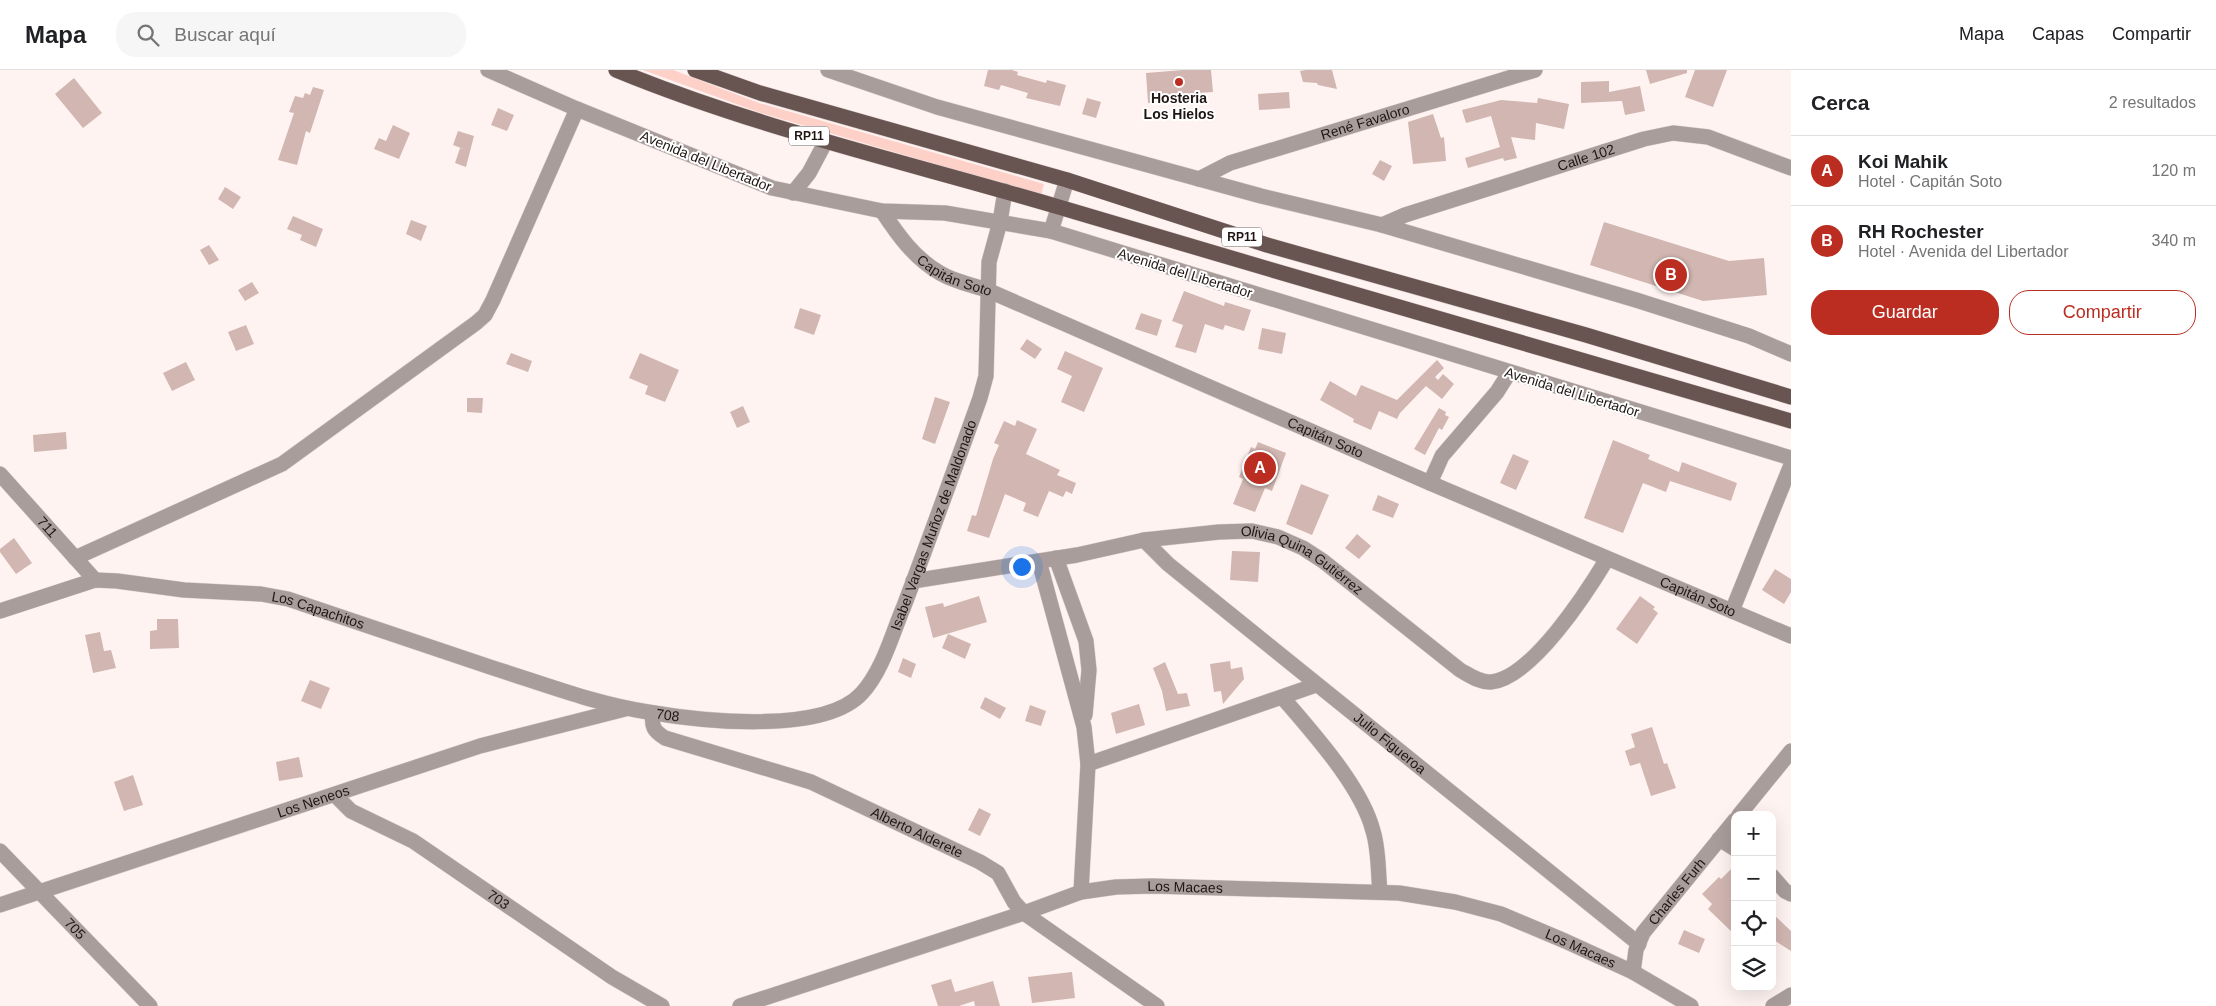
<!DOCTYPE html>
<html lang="es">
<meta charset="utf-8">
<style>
:root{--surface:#fff;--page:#f6f6f6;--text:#202124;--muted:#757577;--line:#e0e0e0;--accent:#ba2d20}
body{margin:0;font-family:Helvetica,sans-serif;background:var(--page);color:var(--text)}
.controls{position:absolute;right:15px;bottom:15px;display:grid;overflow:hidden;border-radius:10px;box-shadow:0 5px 20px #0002}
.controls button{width:45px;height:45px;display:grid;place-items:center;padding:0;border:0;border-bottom:1px solid var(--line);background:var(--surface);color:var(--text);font:25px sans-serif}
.you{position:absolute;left:1021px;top:496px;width:18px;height:18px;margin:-12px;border:4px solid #fff;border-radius:50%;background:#1a73e8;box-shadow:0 0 0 8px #1a73e833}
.badge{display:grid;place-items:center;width:32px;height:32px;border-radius:50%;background:var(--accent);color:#fff;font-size:16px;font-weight:700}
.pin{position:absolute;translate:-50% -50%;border:2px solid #fff;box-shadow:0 1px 5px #0006}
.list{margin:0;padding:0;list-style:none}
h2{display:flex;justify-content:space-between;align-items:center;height:65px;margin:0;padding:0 20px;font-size:21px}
h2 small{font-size:16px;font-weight:400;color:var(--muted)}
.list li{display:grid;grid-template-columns:32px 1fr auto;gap:15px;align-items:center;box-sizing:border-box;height:70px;padding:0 20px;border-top:1px solid var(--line)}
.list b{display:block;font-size:19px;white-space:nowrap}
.list p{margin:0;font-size:16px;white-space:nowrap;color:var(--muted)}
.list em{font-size:16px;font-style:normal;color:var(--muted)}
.actions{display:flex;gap:10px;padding:15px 20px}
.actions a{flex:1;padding:11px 0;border:1px solid var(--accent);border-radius:20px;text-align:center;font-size:18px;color:var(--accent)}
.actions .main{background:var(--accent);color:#fff}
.icon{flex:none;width:28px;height:28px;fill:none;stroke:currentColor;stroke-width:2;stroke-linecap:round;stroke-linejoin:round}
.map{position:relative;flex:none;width:1791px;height:936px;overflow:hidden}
header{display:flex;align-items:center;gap:30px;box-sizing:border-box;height:70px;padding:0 25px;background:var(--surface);border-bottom:1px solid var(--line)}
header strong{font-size:24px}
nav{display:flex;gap:28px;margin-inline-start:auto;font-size:18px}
.search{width:350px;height:45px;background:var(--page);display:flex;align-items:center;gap:12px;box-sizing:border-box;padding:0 18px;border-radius:20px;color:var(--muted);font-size:19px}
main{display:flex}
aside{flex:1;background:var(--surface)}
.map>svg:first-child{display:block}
.green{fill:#fdd0c8}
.building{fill:#d1b6b1}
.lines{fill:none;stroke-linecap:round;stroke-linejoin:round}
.minor-casing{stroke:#dbd0ce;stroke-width:16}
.major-casing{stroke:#dbd0ce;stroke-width:16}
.minor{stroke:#a99d9b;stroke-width:15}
.major{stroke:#685451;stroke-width:15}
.poi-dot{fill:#ba2d20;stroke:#fff;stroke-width:2}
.labels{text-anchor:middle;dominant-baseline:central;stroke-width:4;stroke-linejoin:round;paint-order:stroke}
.shield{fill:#fff;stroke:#625c5a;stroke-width:1}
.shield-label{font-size:12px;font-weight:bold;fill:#1f1614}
.poi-label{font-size:14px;font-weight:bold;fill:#1f1614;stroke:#fff}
.street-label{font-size:14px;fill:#1f1614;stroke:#fff}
</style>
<header>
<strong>Mapa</strong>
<div class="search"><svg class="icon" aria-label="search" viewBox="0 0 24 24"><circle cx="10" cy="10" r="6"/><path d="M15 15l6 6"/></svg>Buscar aquí</div>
<nav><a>Mapa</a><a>Capas</a><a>Compartir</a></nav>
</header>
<main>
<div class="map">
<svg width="1791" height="936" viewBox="0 0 1791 936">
<rect width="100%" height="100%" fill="#fff3f1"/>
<path class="green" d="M643,0H673L759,33L1044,114L1041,125L758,42Z"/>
<path class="building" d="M988,0H1012L1018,2L1017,5L1046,13L1047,10L1066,15L1060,36L1026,28L1028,23L1001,15L999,20L984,16Z
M1183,0H1211L1213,22L1170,25V32L1148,33L1146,3Z
M1306,0H1332L1337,19L1318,15L1317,13L1303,12L1300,1Z
M1646,0H1687V3L1650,14Z
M1695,0H1727L1713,37L1685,27Z
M74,8L102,43L83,58L55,24Z
M1609,11V22L1640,16L1645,41L1625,45L1622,31L1581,33V12Z
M313,17L324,20L310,63L306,61L297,95L278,90L294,43L289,42L295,26L303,28L305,23L310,25Z
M1289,22L1290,38L1259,40L1258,24Z
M1087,28L1101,32L1096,48L1082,44Z
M1538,28L1569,34L1564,59L1536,53L1535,70L1511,67L1517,88L1504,91L1503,88L1468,98L1465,88L1500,77L1491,46L1466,53L1462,40L1501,30L1537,33Z
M498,38L514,45L507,61L491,55Z
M1433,44L1441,68L1444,67L1446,91L1413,94L1408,52Z
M393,55L410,63L399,89L374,79L379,68L386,71Z
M458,61L474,66L466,97L455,93L460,78L466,80L453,75Z
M1380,90L1392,96L1384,111L1372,104Z
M225,117L241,127L233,139L218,129Z
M293,146L323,159L316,177L300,170L302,165L287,159Z
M411,150L427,156L421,171L406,164Z
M1604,152L1729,191L1764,188L1767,225L1703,231L1590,195Z
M209,175L219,190L209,195L200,180Z
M252,212L259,223L245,231L238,220Z
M1184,221L1224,236L1225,232L1251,240L1244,261L1225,255L1223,260L1205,254L1196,283L1175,277L1183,255L1172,251Z
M800,238L821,245L814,265L794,258Z
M1141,243L1162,250L1157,266L1135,259Z
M246,255L254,274L236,281L228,262Z
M1262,258L1286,263L1282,284L1258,279Z
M1027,269L1042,279L1035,289L1020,279Z
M1065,281L1103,298L1084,342L1061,332L1072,306L1057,299Z
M511,283L532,291L528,302L506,294Z
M640,283L679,300L665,332L645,324L648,316L629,308Z
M1437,290L1444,298L1435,307L1438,310L1443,304L1454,314L1442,329L1426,316L1400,343L1397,349L1379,341L1371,360L1353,352L1354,349L1320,330L1330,311L1356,326L1361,315L1397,330Z
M186,292L195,310L172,321L163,303Z
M935,327L950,332L935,374L922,369Z
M467,328H483L482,343L467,342Z
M743,336L750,352L737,358L730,342Z
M1439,338L1446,342L1445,345L1449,347L1442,360L1439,358L1425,385L1414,379Z
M1017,350L1037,359L1026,384L1060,400L1057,405L1076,413L1072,424L1066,421L1063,427L1049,421L1038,447L1023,441L1026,433L1005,424L989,468L967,461L972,445L976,446L993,389L999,375L994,373L1004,351L1015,356Z
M66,362L67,379L34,382L33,365Z
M1613,370L1650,385L1648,389L1679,402L1682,392L1737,413L1731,431L1670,411L1666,422L1643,413L1623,463L1584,448Z
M1258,372L1286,383L1272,421L1265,418L1255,442L1233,434L1243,409L1239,407L1251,377L1255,379Z
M1513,384L1529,391L1516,420L1500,413Z
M1301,414L1329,425L1312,465L1286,454Z
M1378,425L1399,434L1393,448L1372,440Z
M1357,464L1371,476L1359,489L1345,478Z
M14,468L32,493L16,504L0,482V479Z
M1232,481L1260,482L1258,512L1230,510Z
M1775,499L1791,509V522L1784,534L1762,520Z
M979,526L987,552L933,568L925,537L943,533L944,537Z
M1640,526L1655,537L1653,539L1658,543L1637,574L1616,559Z
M157,549H178L179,578L150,579V561L157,560Z
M100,562L104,581L111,580L116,598L93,603L85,565Z
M948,564L971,574L965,589L942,578Z
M903,588L916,594L911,608L898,602Z
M1230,591L1231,599L1242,597L1244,609L1223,634L1221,621L1214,622L1210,594Z
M1165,592L1178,624L1187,623L1190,636L1166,641L1162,621L1153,598Z
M310,610L330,618L321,639L301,631Z
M985,627L1006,638L1000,649L980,638Z
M1139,634L1145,655L1116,664L1111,643Z
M1030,635L1046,641L1041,656L1025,651Z
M1652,657L1664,694L1667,693L1676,718L1651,726L1640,693L1630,696L1625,681L1635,677L1631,664Z
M299,687L303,707L279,711L276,692Z
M133,705L143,735L124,741L114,712Z
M979,738L991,744L980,766L968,760Z
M1735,795V865L1708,839L1712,834L1702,824L1719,807L1721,809Z
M1772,843L1791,861V881L1772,869Z
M1684,860L1705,869L1699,883L1678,874Z
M1072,902L1075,928L1032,933L1028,907Z
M951,909L955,922L993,911L1000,936H975L974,931L959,936H938L931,915Z"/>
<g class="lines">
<g class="minor-casing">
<g id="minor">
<path d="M488,0L577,39L772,118L882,141L945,143L1051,161L1791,388"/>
<path d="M828,0L937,37L1261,126L1382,155L1636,230L1749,266L1791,284"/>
<path id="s1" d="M1199,109L1230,93L1535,0"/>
<path d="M793,123L809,103L826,71"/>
<path id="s2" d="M882,141C898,165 914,188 940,203C953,211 972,215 987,220L1430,413L1791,566"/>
<path id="s3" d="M1382,155L1405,145L1644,69L1673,63L1708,67L1791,98"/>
<path d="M1051,161L1067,110"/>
<path id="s4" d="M0,404L95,510"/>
<path d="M1430,413L1442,386L1497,322L1509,303"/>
<path id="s5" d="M1144,470L1168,494L1639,874"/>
<path d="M75,488L282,394L476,253L485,245L493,230L577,39"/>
<path d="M1056,488L1086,571L1089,600L1085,645"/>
<path d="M1039,491L1084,657L1088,694L1081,822"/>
<path id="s6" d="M913,511L1077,485L1144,470L1219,462L1252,461L1278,467L1303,478L1323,491L1460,600C1469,605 1480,613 1491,612C1532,608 1587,522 1607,489"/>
<path id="s7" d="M0,541L95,510L117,511L184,520L261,524L288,529C356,552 425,575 493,598C544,614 595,634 648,642C700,651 824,665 862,623C883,600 892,564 904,536C930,467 955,398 980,328L986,306L989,192L1000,152L1005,121"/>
<path d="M1732,541L1791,395"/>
<path d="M1283,628C1313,663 1362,717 1373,761C1379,780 1378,803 1380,822"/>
<path id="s8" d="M653,643C651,657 654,661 665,668L811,712L980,792L998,803L1014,832L1024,843L1157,936"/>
<path d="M1088,694L1316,615"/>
<path id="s9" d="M335,725L351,741L413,771L612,907L662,936"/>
<path d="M1739,745L1791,681"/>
<path d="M1719,769L1735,779"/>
<path id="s10" d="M0,781L150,936"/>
<path d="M1772,806L1785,821L1791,824"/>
<path id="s11" d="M0,835L480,676L625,639"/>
<path id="s12" d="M1633,902L1636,880L1643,863L1735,750"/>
<path id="s13" d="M740,936L1024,843L1081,822L1116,817L1152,816L1399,823L1455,832L1501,844L1565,871L1633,902L1691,936"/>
<path d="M1773,936L1791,925"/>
</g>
</g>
<g class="major-casing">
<path id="major" d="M616,0C757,58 906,92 1052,135C1298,208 1544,280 1791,351
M695,0L760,23L1067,110L1267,175L1586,265L1791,327"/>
</g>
<use href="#minor" class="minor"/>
<use href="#major" class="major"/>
</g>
<circle class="poi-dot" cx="1179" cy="12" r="5"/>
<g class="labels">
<g class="shield">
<rect x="789" y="56.5" width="40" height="19" rx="4"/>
<rect x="1222" y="157.5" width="40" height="19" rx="4"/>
</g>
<g class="shield-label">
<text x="809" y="66">RP11</text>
<text x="1242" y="167">RP11</text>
</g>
<g class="poi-label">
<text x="1179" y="28">Hosteria<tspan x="1179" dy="16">Los Hielos</tspan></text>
</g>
<g class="street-label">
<text stroke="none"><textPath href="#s1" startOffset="176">René Favaloro</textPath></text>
<text stroke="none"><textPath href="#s3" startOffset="215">Calle 102</textPath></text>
<text transform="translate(706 91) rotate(22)">Avenida del Libertador</text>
<text transform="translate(1185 203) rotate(17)">Avenida del Libertador</text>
<text stroke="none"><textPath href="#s2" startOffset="100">Capitán Soto</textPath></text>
<text transform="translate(1572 322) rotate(17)">Avenida del Libertador</text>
<text stroke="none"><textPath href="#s2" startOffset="505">Capitán Soto</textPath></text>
<text stroke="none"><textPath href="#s7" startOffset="1076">Isabel Vargas Muñoz de Maldonado</textPath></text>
<text stroke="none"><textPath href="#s4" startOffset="71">711</textPath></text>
<text stroke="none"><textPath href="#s6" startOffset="401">Olivia Quina Gutiérrez</textPath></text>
<text stroke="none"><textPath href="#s2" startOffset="910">Capitán Soto</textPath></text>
<text stroke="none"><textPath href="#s7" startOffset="326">Los Capachitos</textPath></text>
<text stroke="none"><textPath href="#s7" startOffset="692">708</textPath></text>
<text stroke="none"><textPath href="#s5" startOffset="319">Julio Figueroa</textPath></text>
<text stroke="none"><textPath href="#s11" startOffset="330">Los Neneos</textPath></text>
<text stroke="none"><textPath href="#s8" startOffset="300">Alberto Alderete</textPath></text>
<text stroke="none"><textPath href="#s13" startOffset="464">Los Macaes</textPath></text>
<text stroke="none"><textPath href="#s12" startOffset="94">Charles Furh</textPath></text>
<text stroke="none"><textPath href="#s9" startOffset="195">703</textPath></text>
<text stroke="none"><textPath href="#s10" startOffset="108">705</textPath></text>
<text stroke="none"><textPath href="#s13" startOffset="869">Los Macaes</textPath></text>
</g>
</g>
</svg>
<div class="controls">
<button>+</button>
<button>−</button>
<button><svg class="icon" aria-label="locate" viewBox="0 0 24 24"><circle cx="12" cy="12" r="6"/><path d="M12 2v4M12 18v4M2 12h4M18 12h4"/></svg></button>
<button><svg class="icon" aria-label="layers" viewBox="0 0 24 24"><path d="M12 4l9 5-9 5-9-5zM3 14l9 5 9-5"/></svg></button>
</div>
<div class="you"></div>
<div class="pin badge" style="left:1260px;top:398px">A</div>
<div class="pin badge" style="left:1671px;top:205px">B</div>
</div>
<aside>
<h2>Cerca<small>2 resultados</small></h2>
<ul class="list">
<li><span class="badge">A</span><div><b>Koi Mahik</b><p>Hotel · Capitán Soto</p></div><em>120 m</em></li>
<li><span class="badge">B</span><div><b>RH Rochester</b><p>Hotel · Avenida del Libertador</p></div><em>340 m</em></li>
</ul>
<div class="actions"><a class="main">Guardar</a><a>Compartir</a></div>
</aside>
</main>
